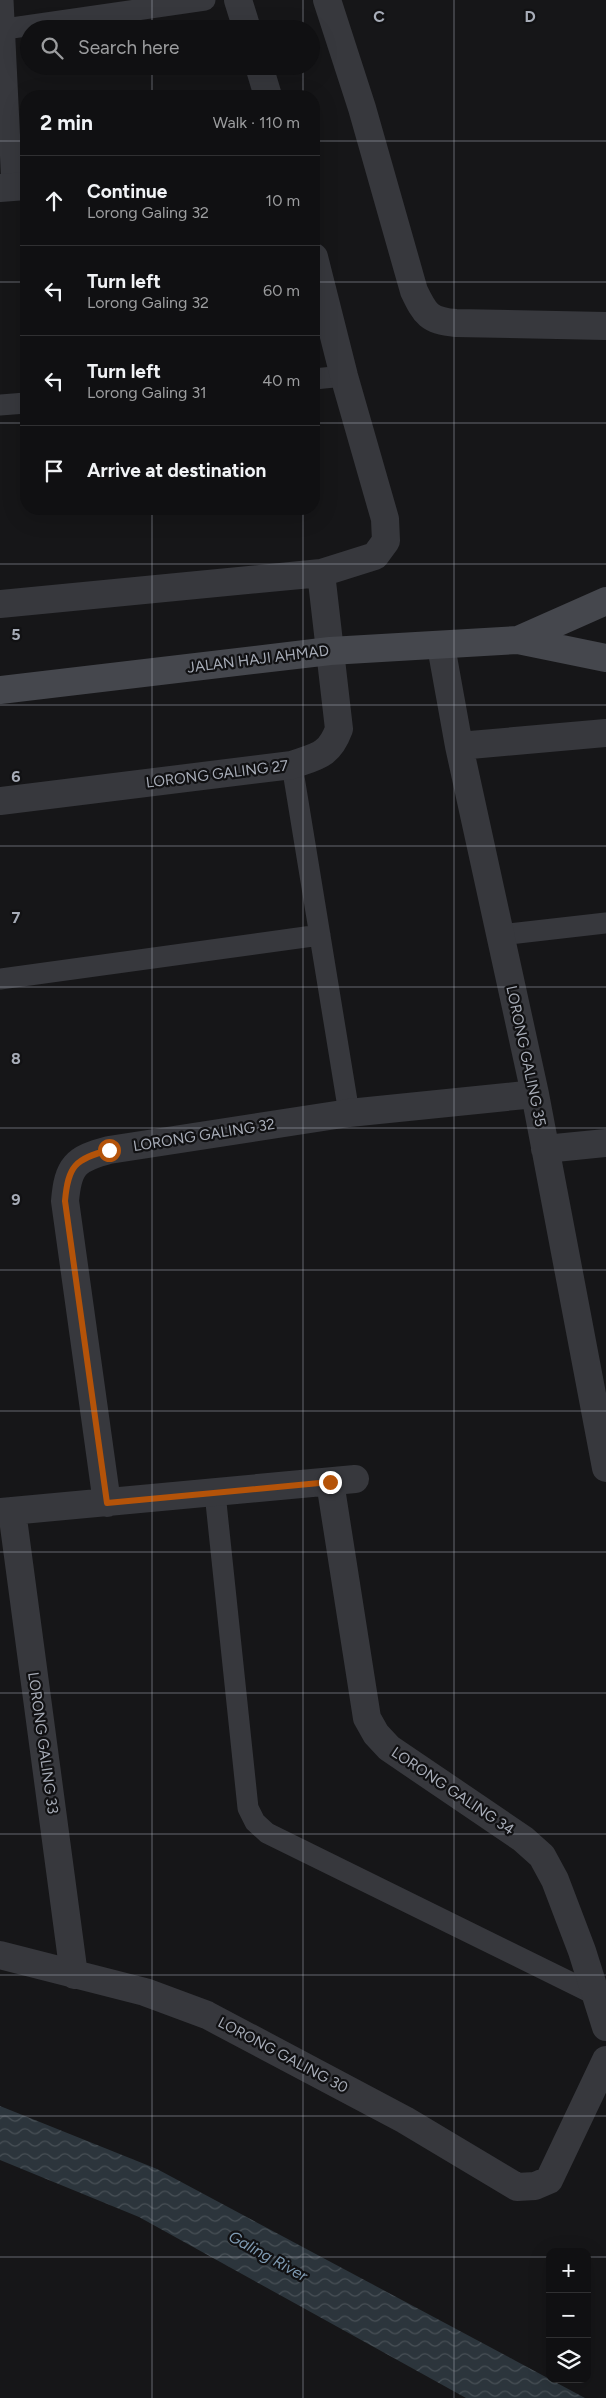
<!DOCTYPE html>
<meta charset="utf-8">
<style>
:root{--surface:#101012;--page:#19191b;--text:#f1f3f6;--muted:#9c9d9f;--line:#303032}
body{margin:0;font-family:Figtree,sans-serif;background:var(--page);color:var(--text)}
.controls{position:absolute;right:15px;bottom:15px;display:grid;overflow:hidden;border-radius:10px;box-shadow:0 5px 20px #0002}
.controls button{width:45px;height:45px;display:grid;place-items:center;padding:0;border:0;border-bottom:1px solid var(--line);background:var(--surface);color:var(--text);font:25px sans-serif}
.stop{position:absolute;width:15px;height:15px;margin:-11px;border:4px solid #b45309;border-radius:50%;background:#fff}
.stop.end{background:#b45309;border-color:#fff;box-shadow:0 1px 5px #0008}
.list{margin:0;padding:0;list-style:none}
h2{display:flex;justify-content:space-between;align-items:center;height:65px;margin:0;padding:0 20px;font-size:21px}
h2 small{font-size:16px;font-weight:400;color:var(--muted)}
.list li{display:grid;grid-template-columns:32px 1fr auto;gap:15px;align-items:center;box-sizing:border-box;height:90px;padding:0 20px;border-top:1px solid var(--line)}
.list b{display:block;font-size:19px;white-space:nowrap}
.list p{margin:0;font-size:16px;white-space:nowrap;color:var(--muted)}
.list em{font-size:16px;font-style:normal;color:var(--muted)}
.icon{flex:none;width:28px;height:28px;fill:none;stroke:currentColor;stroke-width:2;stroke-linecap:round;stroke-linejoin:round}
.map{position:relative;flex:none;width:606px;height:2398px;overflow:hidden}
.search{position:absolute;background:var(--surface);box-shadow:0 5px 20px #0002;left:20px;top:20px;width:300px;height:55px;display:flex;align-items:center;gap:12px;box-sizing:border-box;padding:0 18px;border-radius:28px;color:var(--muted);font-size:19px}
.panel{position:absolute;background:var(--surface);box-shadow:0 5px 20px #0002;left:20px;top:90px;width:300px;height:425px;border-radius:20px}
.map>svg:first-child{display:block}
.water{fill:url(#water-waves)}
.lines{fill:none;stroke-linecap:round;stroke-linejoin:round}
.lane{stroke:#37383d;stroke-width:21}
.street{stroke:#37383d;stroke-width:28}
.secondary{stroke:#45474d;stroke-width:28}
.route{stroke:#b45309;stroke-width:6}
.grid{fill:none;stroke:#a8adb8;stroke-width:1;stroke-opacity:0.55}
.labels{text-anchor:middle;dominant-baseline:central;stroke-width:4.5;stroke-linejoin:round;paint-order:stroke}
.street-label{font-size:15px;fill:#a8adb8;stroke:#111113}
.water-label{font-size:16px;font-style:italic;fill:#7f9bb3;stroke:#111113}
.grid-label{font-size:16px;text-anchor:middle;font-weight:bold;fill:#a8adb8;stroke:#111113;stroke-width:4.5;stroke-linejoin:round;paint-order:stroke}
</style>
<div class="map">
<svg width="606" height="2398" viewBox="0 0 606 2398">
<defs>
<pattern id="water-waves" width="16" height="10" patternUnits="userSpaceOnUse" patternTransform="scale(1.25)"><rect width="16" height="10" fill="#2c353c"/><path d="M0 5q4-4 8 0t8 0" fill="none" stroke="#485056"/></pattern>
</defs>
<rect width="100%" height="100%" fill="#161618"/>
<path class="water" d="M0,2106L157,2169L585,2398H466L139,2217L0,2160Z"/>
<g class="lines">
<path class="lane" d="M3,0L12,187
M5,29L205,0
M314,379L344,376
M0,405L26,403
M292,765L349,1113
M500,935L606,923
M0,979L320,935
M215,1493L248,1808L255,1822L267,1833L596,1995"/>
<path class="street" d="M238,0L247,29
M327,0L362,108L414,291C425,314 429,321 456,323L606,326
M259,66L268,96
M0,188L26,186
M0,604L321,573L375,556L386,541L385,519L344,376L314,257
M441,646L459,746L535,1094L606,1468
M459,746L606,733
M0,801L292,765C317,756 329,756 339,729L321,573
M545,1149L606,1143
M330,1482L367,1718L376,1734L389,1748L523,1839L542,1856L555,1880L582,1951L606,2027
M107,1503L65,1201C68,1166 75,1159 109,1150L349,1113L535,1094
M12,1511L74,1975
M0,1512L355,1479
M0,1955L145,1992L207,2015L405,2120L517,2187L535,2186L549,2180L606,2060"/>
<path class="secondary" d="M518,640L606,601
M0,690L330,651L518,640L606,658"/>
</g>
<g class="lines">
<path class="route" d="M109,1150C75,1159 68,1166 65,1201L107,1503L330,1482"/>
</g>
<path class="grid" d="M152,0V29M303,0V29M454,0V2398M152,66V96M303,66V96M0,141H26M314,141H606M0,282H26M314,282H606M0,423H26M314,423H606M152,509V2398M303,509V2398M0,564H606M0,705H606M0,846H606M0,987H606M0,1128H606M0,1270H606M0,1411H606M0,1552H606M0,1693H606M0,1834H606M0,1975H606M0,2116H606M0,2257H550M587,2257H606"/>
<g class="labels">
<g class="street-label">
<text transform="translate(258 659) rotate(-7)">JALAN HAJI AHMAD</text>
<text transform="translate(217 774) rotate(-7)">LORONG GALING 27</text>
<text transform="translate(526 1056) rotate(78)">LORONG GALING 35</text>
<text transform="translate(204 1135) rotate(-9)">LORONG GALING 32</text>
<text transform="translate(43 1743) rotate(82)">LORONG GALING 33</text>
<text transform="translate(453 1791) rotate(34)">LORONG GALING 34</text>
<text transform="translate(283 2055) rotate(28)">LORONG GALING 30</text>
</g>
<g class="water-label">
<text transform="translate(268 2256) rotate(29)">Galing River</text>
</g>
</g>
<g class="grid-label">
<text x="379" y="22">C</text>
<text x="530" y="22">D</text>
<text x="16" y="640">5</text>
<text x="16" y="782">6</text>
<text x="16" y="923">7</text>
<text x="16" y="1064">8</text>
<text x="16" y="1205">9</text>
</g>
</svg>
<div class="controls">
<button>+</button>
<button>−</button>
<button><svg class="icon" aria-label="layers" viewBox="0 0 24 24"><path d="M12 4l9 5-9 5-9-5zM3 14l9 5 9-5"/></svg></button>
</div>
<div class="stop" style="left:109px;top:1150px"></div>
<div class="stop end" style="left:330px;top:1482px"></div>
<div class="search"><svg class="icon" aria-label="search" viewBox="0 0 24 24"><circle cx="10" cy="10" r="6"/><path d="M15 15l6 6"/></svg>Search here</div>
<section class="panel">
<h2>2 min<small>Walk · 110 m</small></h2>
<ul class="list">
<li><svg class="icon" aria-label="ahead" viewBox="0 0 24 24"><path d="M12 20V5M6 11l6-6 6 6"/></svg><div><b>Continue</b><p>Lorong Galing 32</p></div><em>10 m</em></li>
<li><svg class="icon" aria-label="left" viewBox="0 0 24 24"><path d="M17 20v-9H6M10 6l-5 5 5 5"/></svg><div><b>Turn left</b><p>Lorong Galing 32</p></div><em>60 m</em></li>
<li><svg class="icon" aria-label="left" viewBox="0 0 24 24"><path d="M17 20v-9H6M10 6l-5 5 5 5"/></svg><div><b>Turn left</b><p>Lorong Galing 31</p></div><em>40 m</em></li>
<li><svg class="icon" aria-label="arrive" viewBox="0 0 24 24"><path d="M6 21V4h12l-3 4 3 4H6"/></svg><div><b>Arrive at destination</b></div></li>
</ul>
</section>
</div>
